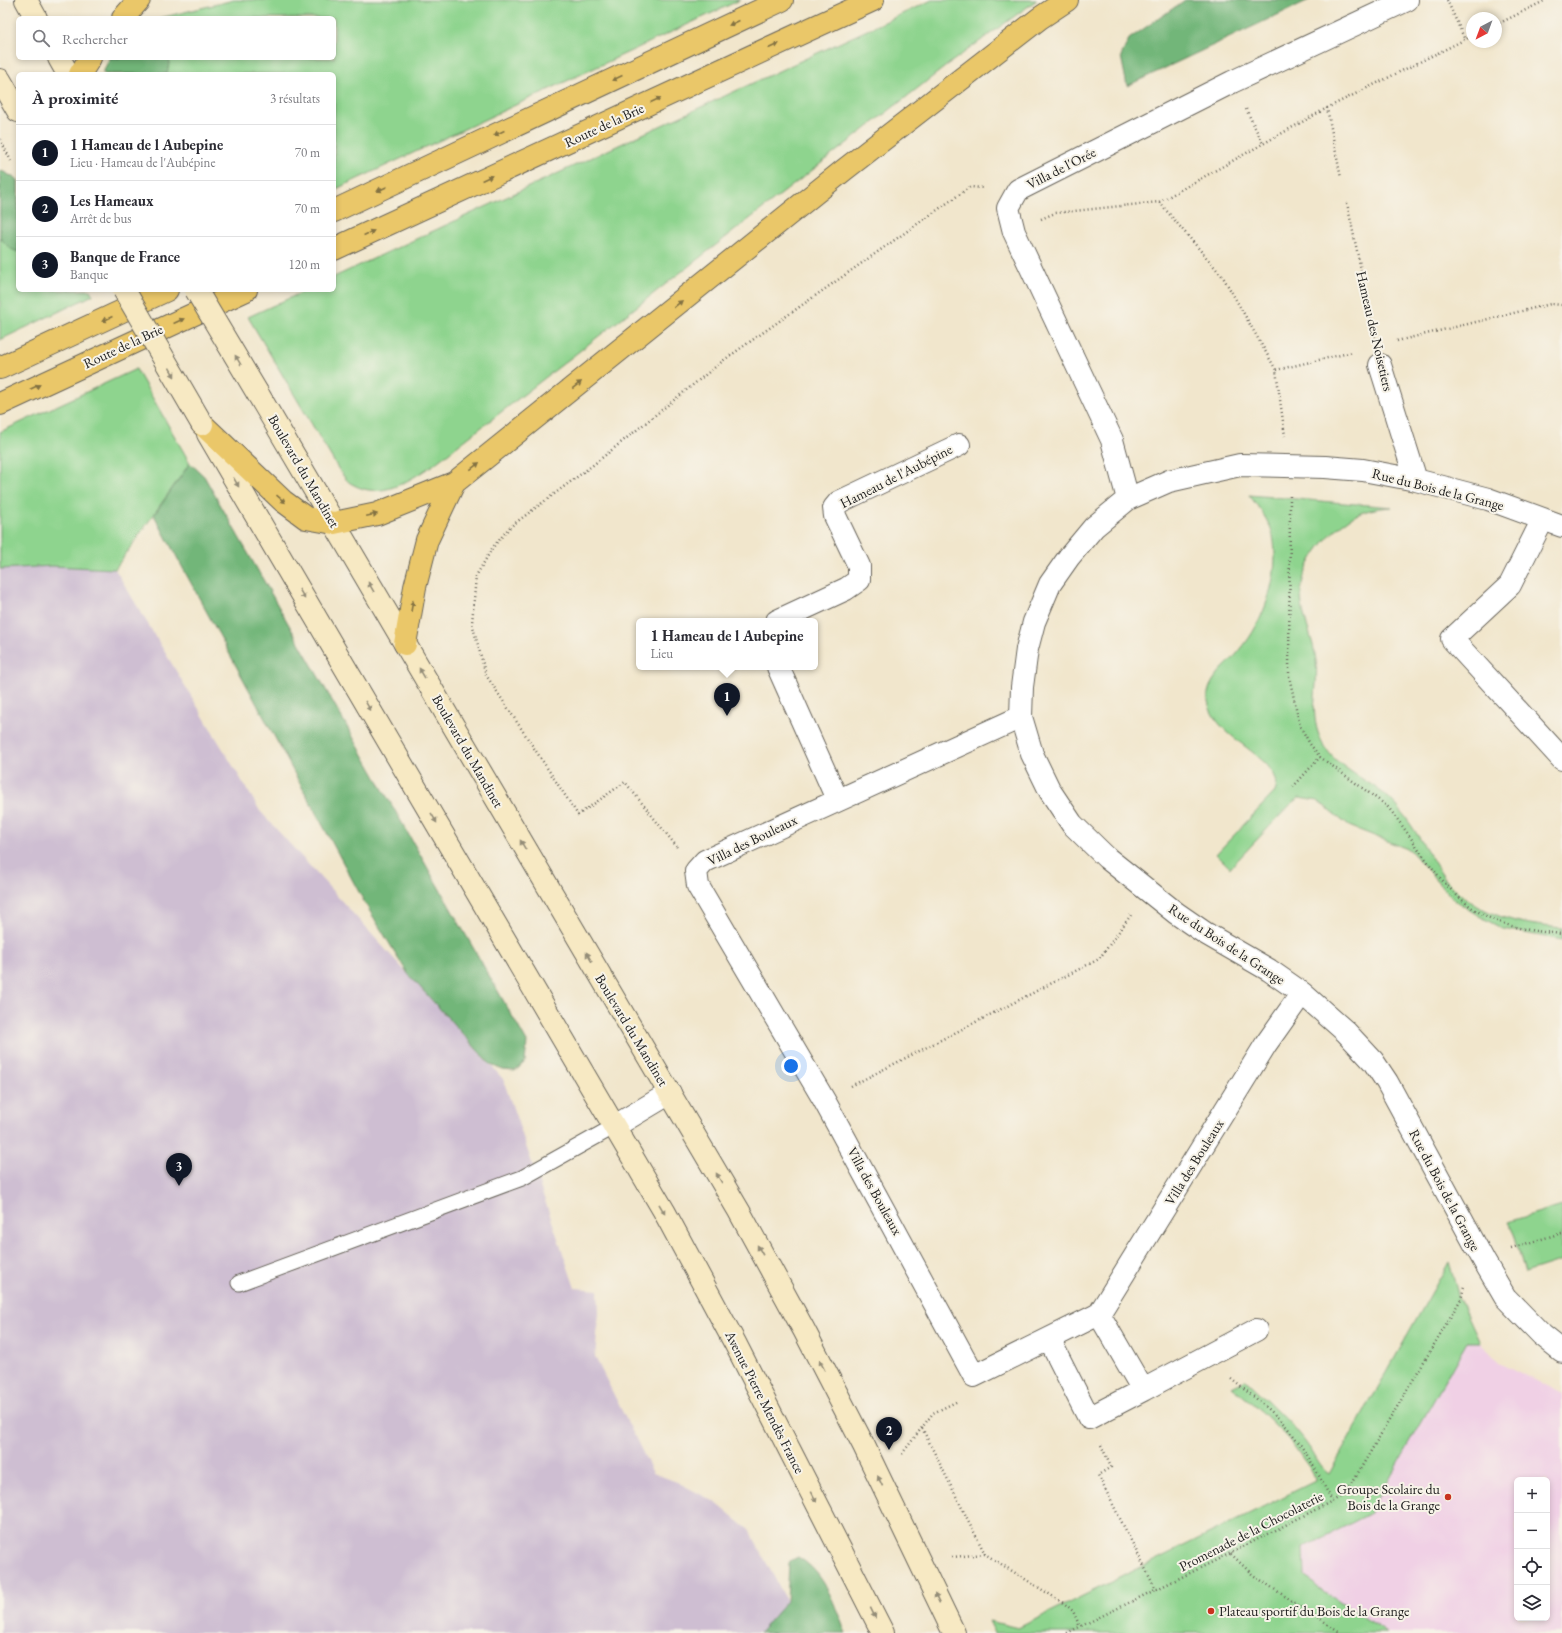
<!DOCTYPE html>
<html lang="fr">
<meta charset="utf-8">
<style>
:root{--surface:#fff;--page:#f2f2f3;--text:#2b2b33;--muted:#7c7c81;--line:#e1e1e2;--accent:#111827}
body{margin:0;font-family:"EB Garamond",serif;background:var(--page);color:var(--text)}
.controls{position:absolute;right:12px;bottom:12px;display:grid;overflow:hidden;border-radius:6px;box-shadow:0 2px 6px #0003}
.controls button{width:36px;height:36px;display:grid;place-items:center;padding:0;border:0;border-bottom:1px solid var(--line);background:var(--surface);color:var(--text);font:20px sans-serif}
.compass{position:absolute;left:1466px;top:12px;width:36px;height:36px;border-radius:50%;background:var(--surface);box-shadow:0 2px 6px #0003;rotate:221deg}
.you{position:absolute;left:791px;top:1066px;width:14px;height:14px;margin:-10px;border:3px solid #fff;border-radius:50%;background:#1a73e8;box-shadow:0 0 0 6px #1a73e833}
.badge{display:grid;place-items:center;width:26px;height:26px;border-radius:50%;background:var(--accent);color:#fff;font-size:13px;font-weight:700}
.pin{position:absolute;translate:-50% -33px;filter:drop-shadow(0 1px 2px #0008)}
.pin::after{content:'';position:absolute;top:21px;width:14px;height:12px;background:inherit;clip-path:polygon(0 0,100% 0,50% 100%)}
.popup{position:absolute;left:636px;top:618px;width:182px;height:52px;box-sizing:border-box;display:grid;place-content:center;border-radius:6px;background:var(--surface);filter:drop-shadow(0 1px 3px #0005);font-size:13px;white-space:nowrap;color:var(--muted)}
.popup b{font-size:15px;color:var(--text)}
.popup::after{content:'';position:absolute;left:50%;top:100%;margin-left:-8px;border:8px solid transparent;border-top-color:var(--surface)}
.list{margin:0;padding:0;list-style:none}
h2{display:flex;justify-content:space-between;align-items:center;height:52px;margin:0;padding:0 16px;font-size:17px}
h2 small{font-size:13px;font-weight:400;color:var(--muted)}
.list li{display:grid;grid-template-columns:26px 1fr auto;gap:12px;align-items:center;box-sizing:border-box;height:56px;padding:0 16px;border-top:1px solid var(--line)}
.list b{display:block;font-size:15px;white-space:nowrap}
.list p{margin:0;font-size:13px;white-space:nowrap;color:var(--muted)}
.list em{font-size:13px;font-style:normal;color:var(--muted)}
.icon{flex:none;width:22px;height:22px;fill:none;stroke:currentColor;stroke-width:2;stroke-linecap:round;stroke-linejoin:round}
.map{position:relative;flex:none;width:1562px;height:1633px;overflow:hidden}
.search{position:absolute;background:var(--surface);box-shadow:0 2px 6px #0003;left:16px;top:16px;width:320px;height:44px;display:flex;align-items:center;gap:10px;box-sizing:border-box;padding:0 14px;border-radius:6px;color:var(--muted);font-size:15px}
.panel{position:absolute;background:var(--surface);box-shadow:0 2px 6px #0003;left:16px;top:72px;width:320px;height:220px;border-radius:6px}
.map>svg:first-child{display:block}
.built{fill:#f0d0e5;fill-rule:evenodd}
.industrial{fill:#cebed2}
.green{fill:#8ed48e;stroke:#557855}
.forest{fill:#72b679;stroke:#47694a}
.lines{fill:none;stroke-linecap:round;stroke-linejoin:round}
.lane-casing{stroke:#67635a;stroke-width:17}
.street-casing{stroke:#67635a;stroke-width:24}
.secondary-casing{stroke:#67635a;stroke-width:24}
.highway-casing{stroke:#67635a;stroke-width:24}
.path{stroke:#67635a;stroke-width:2.5;stroke-dasharray:1 3;stroke-linecap:butt}
.lane{stroke:#fff;stroke-width:15}
.street{stroke:#fff;stroke-width:22}
.secondary{stroke:#f7e9c3;stroke-width:22}
.highway{stroke:#eac769;stroke-width:22}
.secondary-bridge-casing{stroke:#67635a;stroke-width:24;stroke-linecap:butt}
.secondary-bridge{stroke:#f7e9c3;stroke-width:22}
.oneway{fill:#837242}
.oneway2{fill:#948d78}
.poi-dot{fill:#c8321e;stroke:#f7f3e8;stroke-width:1.5}
.labels{text-anchor:middle;dominant-baseline:central;stroke-width:4;stroke-linejoin:round;paint-order:stroke}
.street-label{font-size:14px;fill:#1c1c1c;stroke:#f7f3e8}
.poi-label{font-size:14px;fill:#1c1c1c;stroke:#f7f3e8;text-anchor:end}
</style>
<div class="map">
<svg width="1562" height="1633" viewBox="0 0 1562 1633">
<rect width="100%" height="100%" fill="#f7f3e8"/>
<filter id="ink" filterUnits="userSpaceOnUse"><feTurbulence type="fractalNoise" baseFrequency=".025" numOctaves="2"/><feDisplacementMap in="SourceGraphic" scale="8" xChannelSelector="R" yChannelSelector="G"/><feConvolveMatrix kernelMatrix="1 2 1 2 8 2 1 2 1" color-interpolation-filters="sRGB"/></filter>
<filter id="wash" filterUnits="userSpaceOnUse"><feTurbulence type="fractalNoise" baseFrequency=".012" numOctaves="4" result="noise"/><feDisplacementMap in="SourceGraphic" scale="16" xChannelSelector="R" yChannelSelector="G"/><feGaussianBlur stdDeviation="0.9" result="paint"/><feColorMatrix in="noise" values="0 0 0 0 0 0 0 0 0 0 0 0 0 0 0 0 0 1.4 0 .05"/><feComposite in="paint" operator="in"/></filter>
<g filter="url(#wash)">
<rect width="100%" height="100%" fill="#f1e6cc"/>
<path class="built" d="M1467,1342H1480L1498,1361L1562,1394V1633H1387L1304,1577L1303,1548L1369,1514ZM1517,1480H1547V1618H1517Z"/>
<path class="industrial" d="M52,566L115,569L260,811L503,1079L575,1288L598,1290L599,1312L595,1357L653,1473L677,1482L715,1502L749,1530L804,1633H0V569Z"/>
<path class="green" d="M234,0H740L334,190V74H104L103,72L110,58H334V18H160Z
M932,0H1037L954,60L433,465C408,481 381,501 352,484C347,482 343,475 339,470L248,317L307,290H334V277Z
M0,170L18,180V290H90L93,295L0,340Z
M136,369L190,463L115,569L52,566L0,569V432Z
M1249,495L1392,507C1377,508 1364,510 1351,518C1327,533 1300,566 1301,596C1302,619 1314,639 1316,661C1319,691 1307,714 1323,744C1337,769 1370,780 1390,799C1410,818 1430,857 1446,881C1480,916 1516,924 1562,928V940L1503,929L1479,916L1454,900L1410,850L1349,826L1318,801L1299,798L1292,803L1230,868L1216,854L1275,792C1289,757 1203,738 1208,693C1211,676 1230,663 1240,650C1264,622 1281,574 1273,536C1269,520 1259,508 1249,495Z
M1562,1205V1261L1525,1273L1514,1234L1508,1222Z
M1449,1262L1458,1294L1480,1342H1467L1369,1514L1303,1548L1304,1577L1387,1633H995L989,1621L1018,1628L1315,1481C1314,1473 1308,1466 1303,1459C1284,1430 1260,1409 1232,1387L1246,1380C1269,1403 1293,1423 1311,1450C1316,1458 1321,1469 1329,1474Z"/>
<path class="forest" d="M1185,0H1309L1127,86L1121,56L1129,39Z
M110,58H170L167,74H104L103,72Z
M0,170L18,180V252L11,249L0,238Z
M190,463L204,476L527,1042L525,1062L515,1071L503,1070L491,1065L408,974L366,905L154,515Z
M798,1557C826,1573 834,1605 846,1633H759L787,1601L789,1564L790,1561Z"/>
</g>
<g filter="url(#ink)">
<g class="lines">
<g class="lane-casing">
<path id="lane" d="M239,1283L522,1178L615,1126"/>
</g>
<g class="street-casing">
<path id="street" d="M1380,365L1416,480
M1128,499L1112,440L1014,232L1008,208L1018,190L1232,82L1407,0
M1543,519L1510,585L1452,639L1562,759
M1562,526L1488,499L1416,480L1363,470L1325,467L1240,465L1169,481L1128,499L1094,527L1069,557L1050,584L1034,622L1027,649L1022,687L1021,717L1032,754L1050,791L1072,824L1107,858L1176,913L1205,933L1269,970L1302,993L1346,1032L1373,1061L1387,1082L1484,1261L1505,1297L1542,1335L1562,1351
M777,621L846,589L859,580V566L835,516L834,508L839,502L959,445
M778,667L837,799
M1021,717L705,861L696,871L698,886L824,1100L974,1376L1099,1314L1266,1044L1302,993
M615,1126L670,1093
M1049,1339L1089,1418L1143,1390L1099,1314
M1143,1390L1256,1330"/>
</g>
<g class="secondary-casing">
<path id="secondary" d="M26,0L36,18
M59,58L68,74
M0,80L18,111
M258,394L739,1211L804,1330L864,1446L954,1633
M208,434L664,1211L735,1343L883,1633"/>
</g>
<g class="highway-casing">
<path id="highway" d="M123,18L139,0
M80,74L90,58
M334,211L782,0
M334,249L873,0
M0,368L167,290
M0,404L246,290
M202,424L283,501L306,518L334,523L377,514L454,483
M405,644L415,587L427,540L454,483L844,170L1040,18L1067,0"/>
</g>
<path class="path" d="M1447,0L1465,40
M1496,25L1546,0
M1327,108L1472,36
M1246,109L1263,144
M0,139L11,161
M1159,202L1223,277L1276,370L1285,436
M1347,203L1375,337
M1041,219L1055,213L1159,202L1327,108L1341,178
M1397,341L1551,304L1562,305
M1276,370L1353,352
M1290,496L1289,676L1300,726L1310,744L1320,757L1387,806C1424,851 1446,905 1505,924C1523,930 1543,932 1562,934
M1293,787L1320,757
M677,847L625,782L578,815L486,675L472,623L476,576L493,547L510,527L593,465L724,360L970,187L984,188
M851,1086L1099,959L1131,915
M1511,1248L1562,1233
M1231,1379C1246,1391 1262,1402 1276,1416C1301,1440 1317,1471 1332,1501
M922,1428L985,1554
M1101,1445L1111,1467L1098,1475L1156,1590
M902,1454L933,1413L958,1401
M1231,1554L1253,1575L1340,1633
M952,1557L985,1554L1065,1604L1073,1611L1080,1627
M1067,1633L1231,1553L1342,1496L1349,1488L1461,1299L1464,1287"/>
<use href="#lane" class="lane"/>
<use href="#street" class="street"/>
<use href="#secondary" class="secondary"/>
<use href="#highway" class="highway"/>
<g class="secondary-bridge-casing">
<path id="secondary-bridge" d="M124,290L202,424
M196,290L258,394"/>
</g>
<use href="#secondary-bridge" class="secondary-bridge"/>
</g>
<defs><path id="oneway-solid" d="M-6-.8H1V-3.2L6.5 0L1 3.2V.8H-6Z"/></defs>
<g class="oneway">
<use href="#oneway-solid" transform="translate(734 23) rotate(155)"/>
<use href="#oneway-solid" transform="translate(774 46) rotate(-25)"/>
<use href="#oneway-solid" transform="translate(617 78) rotate(155)"/>
<use href="#oneway-solid" transform="translate(656 100) rotate(-25)"/>
<use href="#oneway-solid" transform="translate(499 133) rotate(155)"/>
<use href="#oneway-solid" transform="translate(487 178) rotate(-25)"/>
<use href="#oneway-solid" transform="translate(382 189) rotate(155)"/>
<use href="#oneway-solid" transform="translate(369 233) rotate(-25)"/>
<use href="#oneway-solid" transform="translate(678 304) rotate(-39)"/>
<use href="#oneway-solid" transform="translate(107 319) rotate(155)"/>
<use href="#oneway-solid" transform="translate(179 321) rotate(-24)"/>
<use href="#oneway-solid" transform="translate(577 385) rotate(-38)"/>
<use href="#oneway-solid" transform="translate(35 387) rotate(-25)"/>
<use href="#oneway-solid" transform="translate(475 466) rotate(-38)"/>
<use href="#oneway-solid" transform="translate(281 499) rotate(41)"/>
<use href="#oneway-solid" transform="translate(372 515) rotate(-12)"/>
<use href="#oneway-solid" transform="translate(412 606) rotate(-80)"/>
</g>
<g class="oneway2">
<use href="#oneway-solid" transform="translate(238 360) rotate(-121)"/>
<use href="#oneway-solid" transform="translate(172 372) rotate(60)"/>
<use href="#oneway-solid" transform="translate(236 482) rotate(60)"/>
<use href="#oneway-solid" transform="translate(371 587) rotate(-120)"/>
<use href="#oneway-solid" transform="translate(302 594) rotate(60)"/>
<use href="#oneway-solid" transform="translate(422 673) rotate(-120)"/>
<use href="#oneway-solid" transform="translate(368 706) rotate(60)"/>
<use href="#oneway-solid" transform="translate(434 818) rotate(60)"/>
<use href="#oneway-solid" transform="translate(523 845) rotate(-120)"/>
<use href="#oneway-solid" transform="translate(589 957) rotate(-120)"/>
<use href="#oneway-solid" transform="translate(719 1178) rotate(-120)"/>
<use href="#oneway-solid" transform="translate(662 1209) rotate(60)"/>
<use href="#oneway-solid" transform="translate(760 1250) rotate(-119)"/>
<use href="#oneway-solid" transform="translate(822 1365) rotate(-117)"/>
<use href="#oneway-solid" transform="translate(880 1481) rotate(-115)"/>
<use href="#oneway-solid" transform="translate(814 1497) rotate(63)"/>
<use href="#oneway-solid" transform="translate(937 1598) rotate(-116)"/>
<use href="#oneway-solid" transform="translate(873 1613) rotate(64)"/>
</g>
</g>
<g class="poi-dot">
<circle cx="1448" cy="1497" r="4"/>
<circle cx="1211" cy="1611" r="4"/>
</g>
<g class="labels">
<g class="street-label">
<text transform="translate(604 125) rotate(-25)">Route de la Brie</text>
<text transform="translate(1061 168) rotate(-27)">Villa de l'Orée</text>
<text transform="translate(1375 331) rotate(77)">Hameau des Noisetiers</text>
<text transform="translate(123 346) rotate(-25)">Route de la Brie</text>
<text transform="translate(304 471) rotate(60)">Boulevard du Mandinet</text>
<text transform="translate(896 476) rotate(-27)">Hameau de l'Aubépine</text>
<text transform="translate(1438 489) rotate(14)">Rue du Bois de la Grange</text>
<text transform="translate(468 751) rotate(60)">Boulevard du Mandinet</text>
<text transform="translate(752 840) rotate(-26)">Villa des Bouleaux</text>
<text transform="translate(1227 944) rotate(33)">Rue du Bois de la Grange</text>
<text transform="translate(632 1030) rotate(59)">Boulevard du Mandinet</text>
<text transform="translate(1194 1162) rotate(-58)">Villa des Bouleaux</text>
<text transform="translate(1445 1190) rotate(62)">Rue du Bois de la Grange</text>
<text transform="translate(875 1191) rotate(61)">Villa des Bouleaux</text>
<text transform="translate(765 1402) rotate(63)">Avenue Pierre Mendès France</text>
<text transform="translate(1251 1531) rotate(-27)">Promenade de la Chocolaterie</text>
</g>
<g class="poi-label">
<text x="1440" y="1489">Groupe Scolaire du<tspan x="1440" dy="16">Bois de la Grange</tspan></text>
<text x="1219" y="1611" text-anchor="start">Plateau sportif du Bois de la Grange</text>
</g>
</g>
</svg>
<div class="controls">
<button>+</button>
<button>−</button>
<button><svg class="icon" aria-label="locate" viewBox="0 0 24 24"><circle cx="12" cy="12" r="6"/><path d="M12 2v4M12 18v4M2 12h4M18 12h4"/></svg></button>
<button><svg class="icon" aria-label="layers" viewBox="0 0 24 24"><path d="M12 4l9 5-9 5-9-5zM3 14l9 5 9-5"/></svg></button>
</div>
<svg class="compass" viewBox="-18 -18 36 36"><path d="M0-13l5 13h-10z" fill="#e53935"/><path d="M0 13l5-13h-10z" fill="#7c7c81"/></svg>
<div class="you"></div>
<div class="pin badge" style="left:727px;top:716px">1</div>
<div class="popup"><b>1 Hameau de l Aubepine</b>Lieu</div>
<div class="pin badge" style="left:889px;top:1450px">2</div>
<div class="pin badge" style="left:179px;top:1186px">3</div>
<div class="search"><svg class="icon" aria-label="search" viewBox="0 0 24 24"><circle cx="10" cy="10" r="6"/><path d="M15 15l6 6"/></svg>Rechercher</div>
<section class="panel">
<h2>À proximité<small>3 résultats</small></h2>
<ul class="list">
<li><span class="badge">1</span><div><b>1 Hameau de l Aubepine</b><p>Lieu · Hameau de l'Aubépine</p></div><em>70 m</em></li>
<li><span class="badge">2</span><div><b>Les Hameaux</b><p>Arrêt de bus</p></div><em>70 m</em></li>
<li><span class="badge">3</span><div><b>Banque de France</b><p>Banque</p></div><em>120 m</em></li>
</ul>
</section>
</div>
